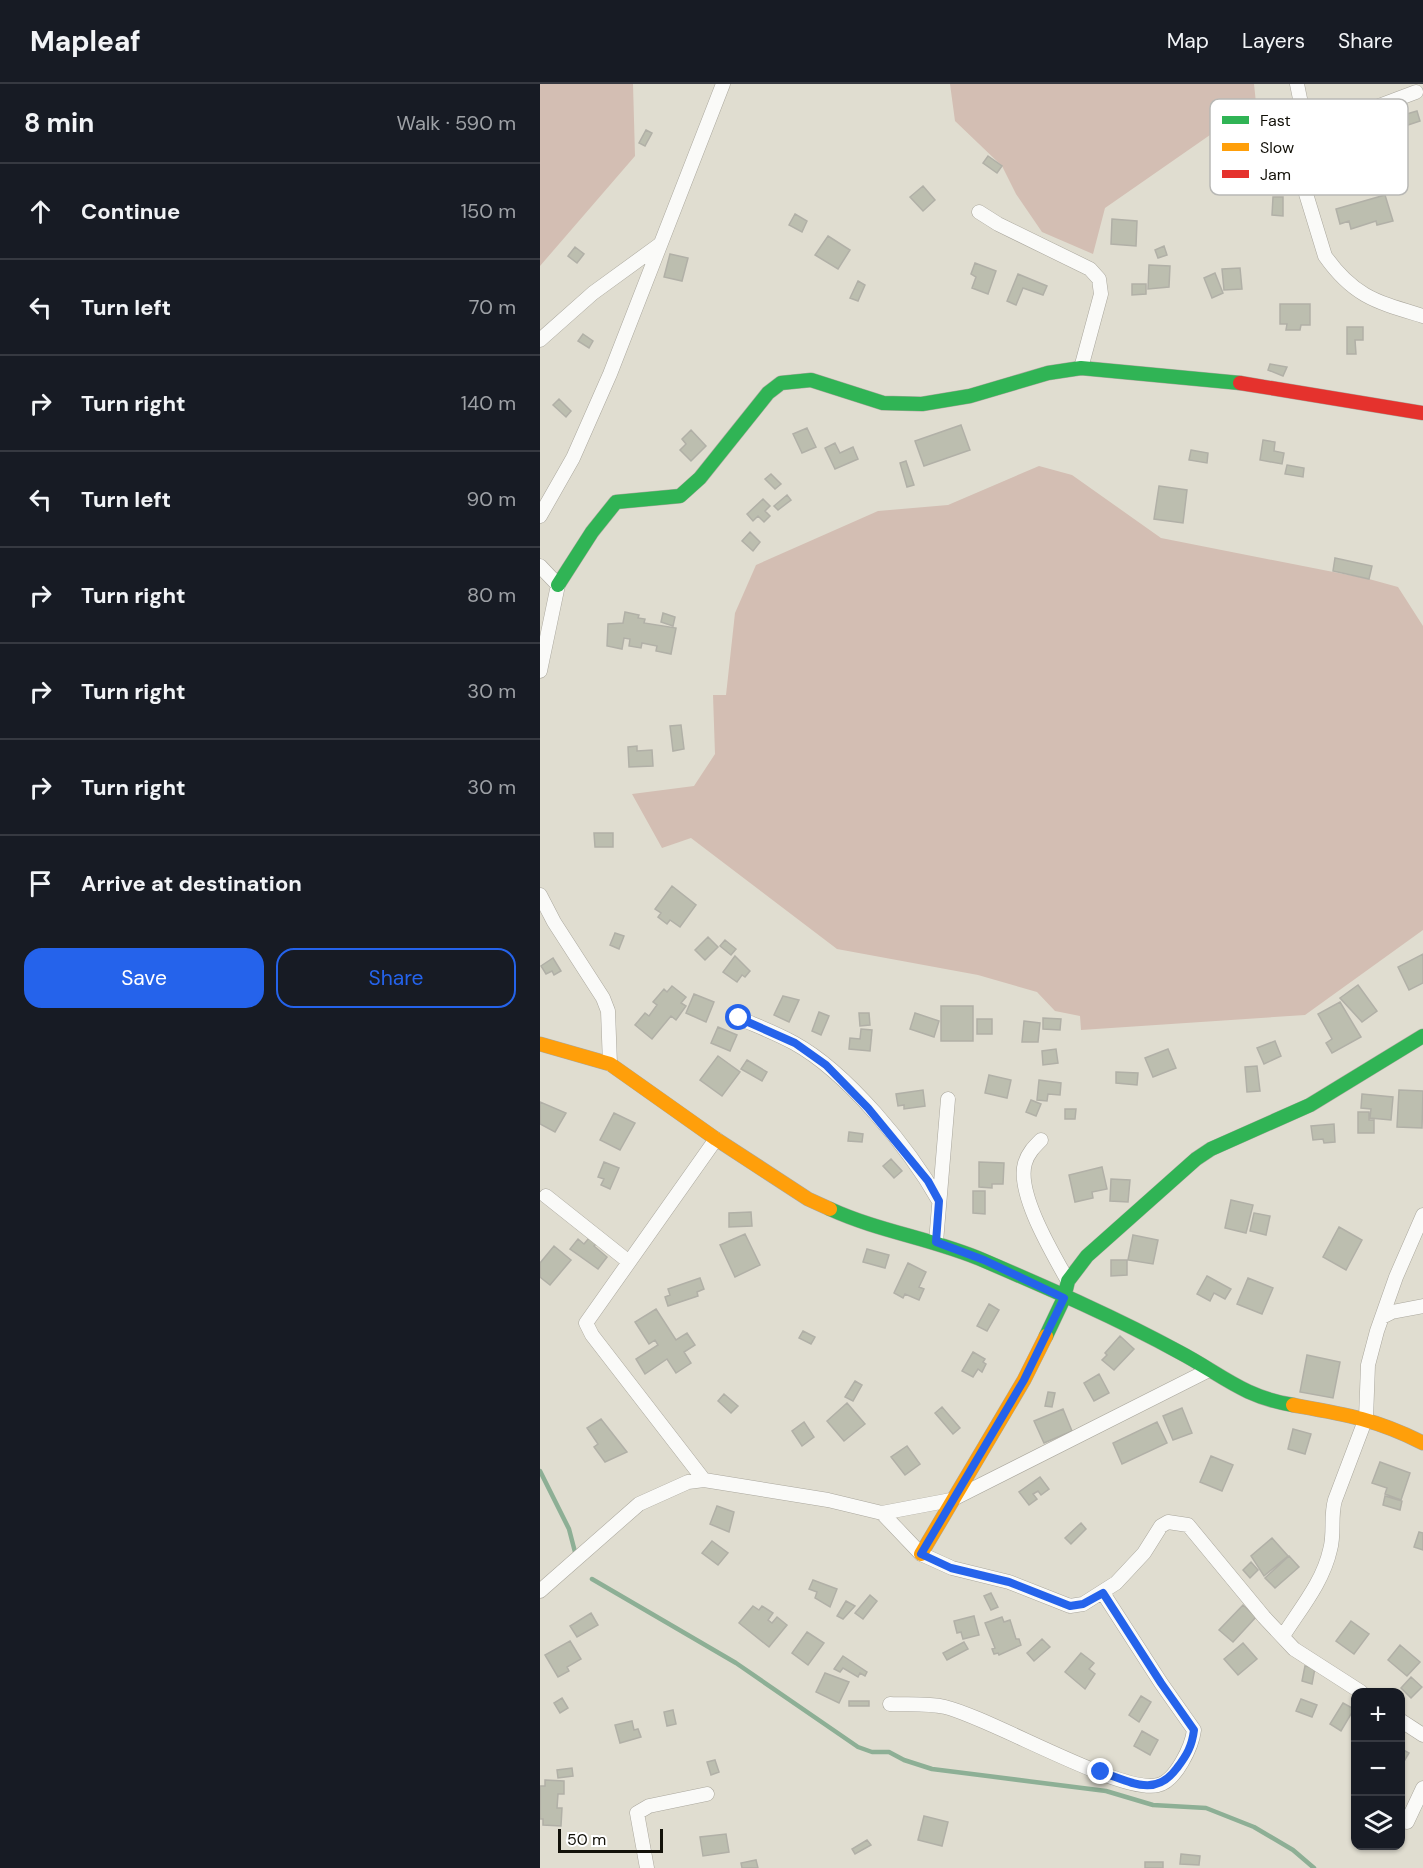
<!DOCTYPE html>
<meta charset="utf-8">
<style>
:root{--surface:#171b24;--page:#242831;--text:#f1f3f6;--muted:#9ea1a6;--line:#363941;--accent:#2563eb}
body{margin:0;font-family:"DM Sans",sans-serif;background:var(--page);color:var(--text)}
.controls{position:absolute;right:18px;bottom:18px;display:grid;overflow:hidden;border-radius:12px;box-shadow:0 2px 4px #0004}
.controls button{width:54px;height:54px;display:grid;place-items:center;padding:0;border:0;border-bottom:2px solid var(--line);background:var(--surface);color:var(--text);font:30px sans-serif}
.scale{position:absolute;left:18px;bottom:15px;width:105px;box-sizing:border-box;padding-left:6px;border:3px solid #131109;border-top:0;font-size:16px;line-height:21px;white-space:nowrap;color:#131109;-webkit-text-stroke:4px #fff;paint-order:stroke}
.stop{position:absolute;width:18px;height:18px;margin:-14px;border:4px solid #2563eb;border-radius:50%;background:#fff}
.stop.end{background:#2563eb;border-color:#fff;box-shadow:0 2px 6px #0008}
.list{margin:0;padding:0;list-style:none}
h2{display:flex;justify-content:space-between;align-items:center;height:78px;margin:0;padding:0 24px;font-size:26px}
h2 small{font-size:20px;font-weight:400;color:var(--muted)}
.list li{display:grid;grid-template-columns:39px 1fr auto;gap:18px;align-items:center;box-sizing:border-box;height:96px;padding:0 24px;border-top:2px solid var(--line)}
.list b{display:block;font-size:22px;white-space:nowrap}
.list em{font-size:20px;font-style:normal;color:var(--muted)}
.actions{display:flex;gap:12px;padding:18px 24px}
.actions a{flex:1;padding:14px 0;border:2px solid var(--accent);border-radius:18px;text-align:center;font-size:21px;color:var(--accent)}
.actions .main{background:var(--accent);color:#fff}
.icon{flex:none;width:33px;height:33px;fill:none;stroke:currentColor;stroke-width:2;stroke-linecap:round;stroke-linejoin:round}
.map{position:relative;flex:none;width:883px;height:1784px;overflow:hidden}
header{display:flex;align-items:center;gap:36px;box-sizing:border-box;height:84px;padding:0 30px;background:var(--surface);border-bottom:2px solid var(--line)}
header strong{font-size:28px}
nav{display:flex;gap:33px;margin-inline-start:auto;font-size:21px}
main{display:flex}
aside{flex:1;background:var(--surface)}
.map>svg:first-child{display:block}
.green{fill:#d3beb3}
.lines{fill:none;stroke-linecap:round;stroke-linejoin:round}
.stream{stroke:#8daf95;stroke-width:4.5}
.building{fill:#bcbeaf;stroke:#b1b0a7;stroke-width:1.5}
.street-casing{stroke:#aaa79d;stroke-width:15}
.fast-casing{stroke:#aaa79d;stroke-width:15}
.slow-casing{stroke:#aaa79d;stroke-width:15}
.jam-casing{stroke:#aaa79d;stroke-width:15}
.street{stroke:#fafaf8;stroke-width:14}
.fast{stroke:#30b455;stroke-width:14}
.slow{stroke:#ff9f0a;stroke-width:14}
.jam{stroke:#e5322d;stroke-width:14}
.route{stroke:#2563eb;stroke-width:8}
.key{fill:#fff;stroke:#b8b8b5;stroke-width:1.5}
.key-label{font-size:16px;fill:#131109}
</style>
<header>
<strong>Mapleaf</strong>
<nav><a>Map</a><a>Layers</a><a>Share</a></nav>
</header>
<main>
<aside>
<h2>8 min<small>Walk · 590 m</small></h2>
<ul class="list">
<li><svg class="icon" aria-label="ahead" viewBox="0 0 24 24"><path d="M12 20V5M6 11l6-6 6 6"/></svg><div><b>Continue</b></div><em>150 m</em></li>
<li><svg class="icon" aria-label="left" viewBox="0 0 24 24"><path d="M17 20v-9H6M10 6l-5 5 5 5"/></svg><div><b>Turn left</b></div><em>70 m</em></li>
<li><svg class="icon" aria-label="right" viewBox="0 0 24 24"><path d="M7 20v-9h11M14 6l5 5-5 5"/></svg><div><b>Turn right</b></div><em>140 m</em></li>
<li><svg class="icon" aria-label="left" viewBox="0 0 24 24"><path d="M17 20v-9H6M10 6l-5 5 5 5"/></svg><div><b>Turn left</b></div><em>90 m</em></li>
<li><svg class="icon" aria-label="right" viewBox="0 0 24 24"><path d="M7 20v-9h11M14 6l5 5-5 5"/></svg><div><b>Turn right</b></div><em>80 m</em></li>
<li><svg class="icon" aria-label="right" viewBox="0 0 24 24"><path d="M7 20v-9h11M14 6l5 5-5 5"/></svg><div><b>Turn right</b></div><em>30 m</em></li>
<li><svg class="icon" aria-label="right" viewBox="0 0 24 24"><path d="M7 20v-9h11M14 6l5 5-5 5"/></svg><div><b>Turn right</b></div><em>30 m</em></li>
<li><svg class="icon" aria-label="arrive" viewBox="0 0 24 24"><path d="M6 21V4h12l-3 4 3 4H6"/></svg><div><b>Arrive at destination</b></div></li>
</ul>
<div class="actions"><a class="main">Save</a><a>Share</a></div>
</aside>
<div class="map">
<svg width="883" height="1784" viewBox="0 0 883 1784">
<rect width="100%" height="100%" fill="#e0ddd0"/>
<path class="green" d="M0,0H93L95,72L0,182Z
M410,0H714L716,19L565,124L553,170L502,148L476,110L462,82L415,37Z
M499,382L532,391L621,454L829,495L858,503L883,542V846L765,931L541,946L540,932L515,927L497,908L438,891L297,865L151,754L122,764L92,710L154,702L175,670L173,611H186L195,529L216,481L338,427L408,421Z"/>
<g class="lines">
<path class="stream" d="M0,1387L29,1445L35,1468
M52,1495L196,1579L318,1663L332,1668H349L364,1676L392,1685L566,1707L613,1721L666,1724L714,1743L753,1766L774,1784"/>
</g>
<path class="building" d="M877,27L880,37L847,48L843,37Z
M106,46L112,49L105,62L99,59Z
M448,72L462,82L457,89L443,79Z
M383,102L395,116L383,127L370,113Z
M845,111L853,137L837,141L836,137L811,145L809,137L800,140L796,125Z
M733,113H743V132L732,131Z
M255,130L267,137L262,148L249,141Z
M572,135L597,137L596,162L571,160Z
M288,152L310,166L298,185L275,171Z
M624,162L627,171L618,174L615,166Z
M35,163L44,170L37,179L28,172Z
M130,170L148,174L142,197L124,193Z
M435,179L456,187L448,210L432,204L436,193L431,190Z
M609,181L630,182L629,203L608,205Z
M700,184L702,205L684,206L682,185Z
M675,189L683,209L672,214L664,194Z
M478,190L507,202L503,211L483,204L476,221L467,217Z
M318,197L325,201L318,217L310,214Z
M592,200H606V210L592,211Z
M740,220H770V241H761L760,246H746L747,240H740Z
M807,243H823V256H815L816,270H807Z
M43,250L53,257L49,264L38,257Z
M730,280L747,283L743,292L728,286Z
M19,315L31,327L26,333L13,321Z
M421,341L430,366L384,382L375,357Z
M267,344L276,363L262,369L253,350Z
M151,346L166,362L151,377L140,366L146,360L142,355Z
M723,356L735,358L734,367L744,369L742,380L720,376Z
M295,359L300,369L313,363L318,375L295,385L285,364Z
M651,366L668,369L667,379L649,376Z
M366,377L374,401L367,403L360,379Z
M747,381L764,384L763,393L745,390Z
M231,390L241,400L235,405L225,395Z
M619,402L647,406L643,439L614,435Z
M247,411L251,416L238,426L234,422Z
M223,415L230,422L225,427L230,432L224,438L218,432L213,437L207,430Z
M210,448L220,458L213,467L202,457Z
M795,474L832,482L829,495L793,487Z
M85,528L99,531L98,534L105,535L104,539L136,544L131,570L116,567L117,562L102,559L101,564L89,562L90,555L84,554L82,565L67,562L68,540L83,539Z
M123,529L135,533L133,542L121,538Z
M141,641L144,665L133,667L130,642Z
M97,662V667L112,666L113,682L89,683L88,663Z
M54,749H73V763H55Z
M132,802L156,821L140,843L130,836L127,840L118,833L121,829L115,825Z
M75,849L84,852L79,865L70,861Z
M168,853L178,863L165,876L155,866Z
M185,856L196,865L191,871L180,862Z
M883,870V899L869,906L858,883Z
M195,872L210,887L205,893L202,891L197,898L183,888Z
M13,874L21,887L14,891L12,887L6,890L1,882Z
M818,901L837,927L822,938L800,914Z
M132,902L146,913L141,919L146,922L136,936L131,932L112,955L95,941L105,929L109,932L117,921L113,918L124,905L127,908Z
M154,910L174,918L166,938L146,929Z
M243,912L259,916L249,938L234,931Z
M800,918L821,953L792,969L786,959L792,955L778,930Z
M401,922H433V957H401Z
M279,928L289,932L281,951L272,947Z
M319,929H329L330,941L320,942Z
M375,929L399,937L394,953L370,945Z
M503,934L521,935L520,946L503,945Z
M437,935H452V950H437Z
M484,937L500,939L498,958H482Z
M178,943L197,951L190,967L171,959Z
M321,945L332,946L330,967L309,965L310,954L320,955Z
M735,957L741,972L724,980L717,964Z
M516,965L518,979L503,981L502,967Z
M628,965L636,984L613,993L605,974Z
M178,972L200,988L182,1012L160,996Z
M207,976L227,988L222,997L201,985Z
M717,982L720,1007L707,1008L705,983Z
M576,988L598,989L597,1001L576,999Z
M449,991L471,996L467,1014L445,1009Z
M499,996L521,999L520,1011L508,1010L507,1017L497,1016Z
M383,1006L385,1022L364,1025V1021L358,1022L356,1010Z
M859,1006L883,1007L882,1044L857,1043Z
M822,1010L853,1013L851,1036L830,1034L831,1025L821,1024Z
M491,1016L501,1020L496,1032L486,1028Z
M0,1018L26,1029L15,1048L0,1040Z
M525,1025H536L535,1035H525Z
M818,1028H829V1036H834V1049H818Z
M74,1029L95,1039L80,1066L60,1056Z
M794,1040L795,1058L784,1059L783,1055L773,1056L771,1042Z
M309,1048L323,1050L322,1058L308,1057Z
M351,1075L362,1087L354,1094L343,1082Z
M64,1078L79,1084L70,1105L61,1101L64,1095L58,1093Z
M439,1078L464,1079L463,1100H452V1104L439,1103Z
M562,1083L567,1105L552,1108L553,1114L535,1118L529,1091Z
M571,1095L590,1096L588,1118L570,1117Z
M433,1107H445V1130L433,1129Z
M691,1116L713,1121L706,1149L685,1144Z
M211,1128L212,1142L189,1143V1129Z
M714,1129L730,1132L726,1151L710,1147Z
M799,1143L822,1156L806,1186L783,1173Z
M205,1150L220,1181L195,1193L180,1161Z
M593,1151L618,1156L613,1180L588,1176Z
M49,1154L56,1160L54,1162L67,1173L58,1185L30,1165L38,1155L44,1160Z
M14,1162L31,1176L10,1201L0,1193V1179Z
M327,1165L349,1171L345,1184L323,1178Z
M571,1176H587V1191L571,1192Z
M368,1179L386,1188L379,1203L384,1205L379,1216L365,1210L363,1214L354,1209Z
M667,1192L691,1205L685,1215L674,1209L670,1217L657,1210Z
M160,1194L164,1205L157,1208L158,1212L128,1222L125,1213L130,1211L128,1205Z
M708,1194L733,1204L722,1230L697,1220Z
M449,1220L459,1226L447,1247L437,1242Z
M116,1225L136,1256L147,1249L155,1261L144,1268L151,1279L136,1289L127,1275L105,1290L96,1275L118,1261L115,1256L109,1260L95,1238Z
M263,1247L275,1253L271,1260L259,1254Z
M580,1252L594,1265L574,1286L562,1276L567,1271L565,1269Z
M433,1268L445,1275L443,1278L446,1280L442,1288L438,1285L433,1293L422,1287Z
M767,1271L800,1278L793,1314L760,1308Z
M559,1290L569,1309L554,1317L544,1299Z
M315,1297L322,1301L313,1317L305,1313Z
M508,1308L515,1309L512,1323L505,1322Z
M184,1310L198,1322L191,1329L178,1317Z
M307,1319L325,1340L304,1357L287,1337Z
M402,1323L420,1344L413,1350L395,1329Z
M642,1324L652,1349L633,1356L623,1332Z
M523,1325L532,1347L504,1359L494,1337Z
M61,1335L87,1368L65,1378L54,1363L58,1360L47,1344Z
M264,1338L274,1353L262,1362L252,1347Z
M617,1338L627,1359L582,1380L573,1359Z
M753,1345L771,1350L765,1370L748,1365Z
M367,1362L380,1380L365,1391L351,1373Z
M671,1372L693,1381L682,1407L660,1398Z
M840,1378L870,1389L861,1416L845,1410L847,1404L832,1399Z
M500,1393L509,1405L501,1411L498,1407L493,1410L497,1415L489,1421L479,1408Z
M845,1412L862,1417L860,1426L843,1421Z
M177,1422L194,1428L189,1448L170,1440Z
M541,1439L546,1445L531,1460L525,1454Z
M879,1448L883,1449V1466L874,1463Z
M732,1454L748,1472L724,1492L711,1472Z
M172,1457L188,1469L178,1481L162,1469Z
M749,1472L759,1483L735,1504L725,1494Z
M711,1478L718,1486L710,1494L703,1486Z
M273,1496L297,1505L290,1523L275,1514L277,1508L269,1505Z
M451,1509L458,1523L451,1526L444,1512Z
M330,1511L337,1517L323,1535L315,1529Z
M306,1517L315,1522L303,1535L297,1532Z
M703,1521L716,1533L693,1558L679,1546Z
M213,1522L219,1526L222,1522L233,1529L228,1536L232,1539L237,1533L247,1541L229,1563L199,1539Z
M51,1529L58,1541L37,1553L30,1542Z
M434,1532L439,1551L423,1555L421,1548L417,1549L414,1537Z
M462,1533L464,1538L470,1536L476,1555H479L481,1561L459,1571L458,1569L454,1570L452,1565L455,1564L445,1539Z
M811,1537L829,1550L814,1570L796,1557Z
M267,1548L284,1559L268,1581L252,1569Z
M502,1555L510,1563L494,1577L487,1569Z
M30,1557L41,1575L27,1583L29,1587L18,1593L5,1571Z
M424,1558L428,1565L407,1576L403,1569Z
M703,1559L717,1575L698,1591L684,1575Z
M860,1561L880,1578L867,1592L848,1576Z
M541,1569L554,1579L549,1585L555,1590L545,1605L525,1588Z
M303,1572L327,1588L325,1592L320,1589L318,1593L303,1584L300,1588L294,1585Z
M765,1582L775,1584L772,1600L762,1597Z
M285,1589L309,1598L299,1619L276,1608Z
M871,1593L882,1603L871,1614L861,1604Z
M601,1612L611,1618L599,1638L589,1631Z
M22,1614L28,1624L20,1629L14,1619Z
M761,1615L777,1621L772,1633L756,1627Z
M309,1617H329V1622H309Z
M803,1619L814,1625L801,1647L790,1640Z
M133,1626L136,1640L127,1642L124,1628Z
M92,1637L94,1646L98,1645L101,1653L80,1659L75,1641Z
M602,1647L618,1656L610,1671L594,1662Z
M860,1664L869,1669L860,1684Z
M175,1676L179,1688L171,1691L167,1678Z
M32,1684L33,1692L18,1694L17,1686Z
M5,1696L24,1697V1710H18L17,1724H22L21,1742L3,1741V1735H0V1702H5Z
M384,1732L408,1738L402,1762L378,1756Z
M186,1750L189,1768L163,1772L160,1753Z
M327,1756L331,1761L315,1770L312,1765Z
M641,1770L660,1772L659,1781L640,1780Z
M216,1776L218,1784H202L201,1779Z
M605,1778H623V1784H605Z"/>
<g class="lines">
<g class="street-casing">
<path id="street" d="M757,0L767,49
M876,8L767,49L754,58L752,64L785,172C814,213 837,218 883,232
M439,128L458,140L550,185L559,195L561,210L541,284
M0,256L53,209L119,161
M0,432L33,374L70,290L183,0
M0,482L18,501L0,587
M0,811L14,838L63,914L68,927L70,980
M199,934C217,942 236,949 254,959C307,988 369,1064 399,1117
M501,1056C494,1063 488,1069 485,1079C476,1109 513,1170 528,1197
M6,1112L89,1178
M396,1158L408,1015
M842,1233L852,1228L883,1222
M164,1396L52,1251L46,1239L176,1055
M342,1429L381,1470L412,1484L469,1498L530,1522L543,1520L576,1499L604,1469L621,1442L628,1438L648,1441L724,1533L754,1565L821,1608
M0,1507L99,1420L148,1398L164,1396L288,1416L342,1429L411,1416L669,1286
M743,1552C760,1525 783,1498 790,1466C795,1449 790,1433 795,1416L826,1334L828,1281L837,1247L856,1193L883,1131
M350,1620C367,1621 387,1619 405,1623C451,1634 582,1711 618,1701C636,1697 652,1662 654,1646L621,1599L563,1509
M860,1636L883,1651
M867,1738L883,1704
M107,1784L97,1729L109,1722L167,1710"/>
</g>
<g class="fast-casing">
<path id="fast" d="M18,501L52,448L76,418L140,412L160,394L228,309L241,299L271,296L343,319L382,320L430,312L508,289L541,284L700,299
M290,1125C340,1148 395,1155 445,1177C510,1205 577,1234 639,1268C681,1290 703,1313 753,1321
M506,1252L524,1214L528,1197L547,1172L656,1075L671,1065L770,1021L883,952"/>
</g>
<g class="slow-casing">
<path id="slow" d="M0,960L70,980L176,1055L268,1115L290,1125
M753,1321C804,1330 836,1335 883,1359
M381,1470L484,1296L506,1252"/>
</g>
<g class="jam-casing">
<path id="jam" d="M700,299L883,329"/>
</g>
<use href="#street" class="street"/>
<use href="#fast" class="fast"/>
<use href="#slow" class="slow"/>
<use href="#jam" class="jam"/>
</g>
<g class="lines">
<path class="route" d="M199,934L255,959L286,981L328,1024L388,1097L399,1117L396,1158L444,1176L524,1214L484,1296L381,1470L411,1484L469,1498L530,1522L543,1520L563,1509L621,1599L654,1646C652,1662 647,1671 637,1684C615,1714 591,1698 561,1688"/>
</g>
<rect x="670" y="15" width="198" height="96" rx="9" class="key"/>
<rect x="682" y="32" width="27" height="8" fill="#30b455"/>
<rect x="682" y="59" width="27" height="8" fill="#ff9f0a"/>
<rect x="682" y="86" width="27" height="8" fill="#e5322d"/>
<g class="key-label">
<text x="720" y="42">Fast</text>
<text x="720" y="69">Slow</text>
<text x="720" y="96">Jam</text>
</g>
</svg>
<div class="controls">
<button>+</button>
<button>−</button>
<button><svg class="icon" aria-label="layers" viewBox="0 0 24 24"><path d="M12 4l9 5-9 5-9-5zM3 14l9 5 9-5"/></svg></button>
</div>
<div class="scale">50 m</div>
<div class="stop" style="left:199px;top:934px"></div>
<div class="stop end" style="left:561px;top:1688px"></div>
</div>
</main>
